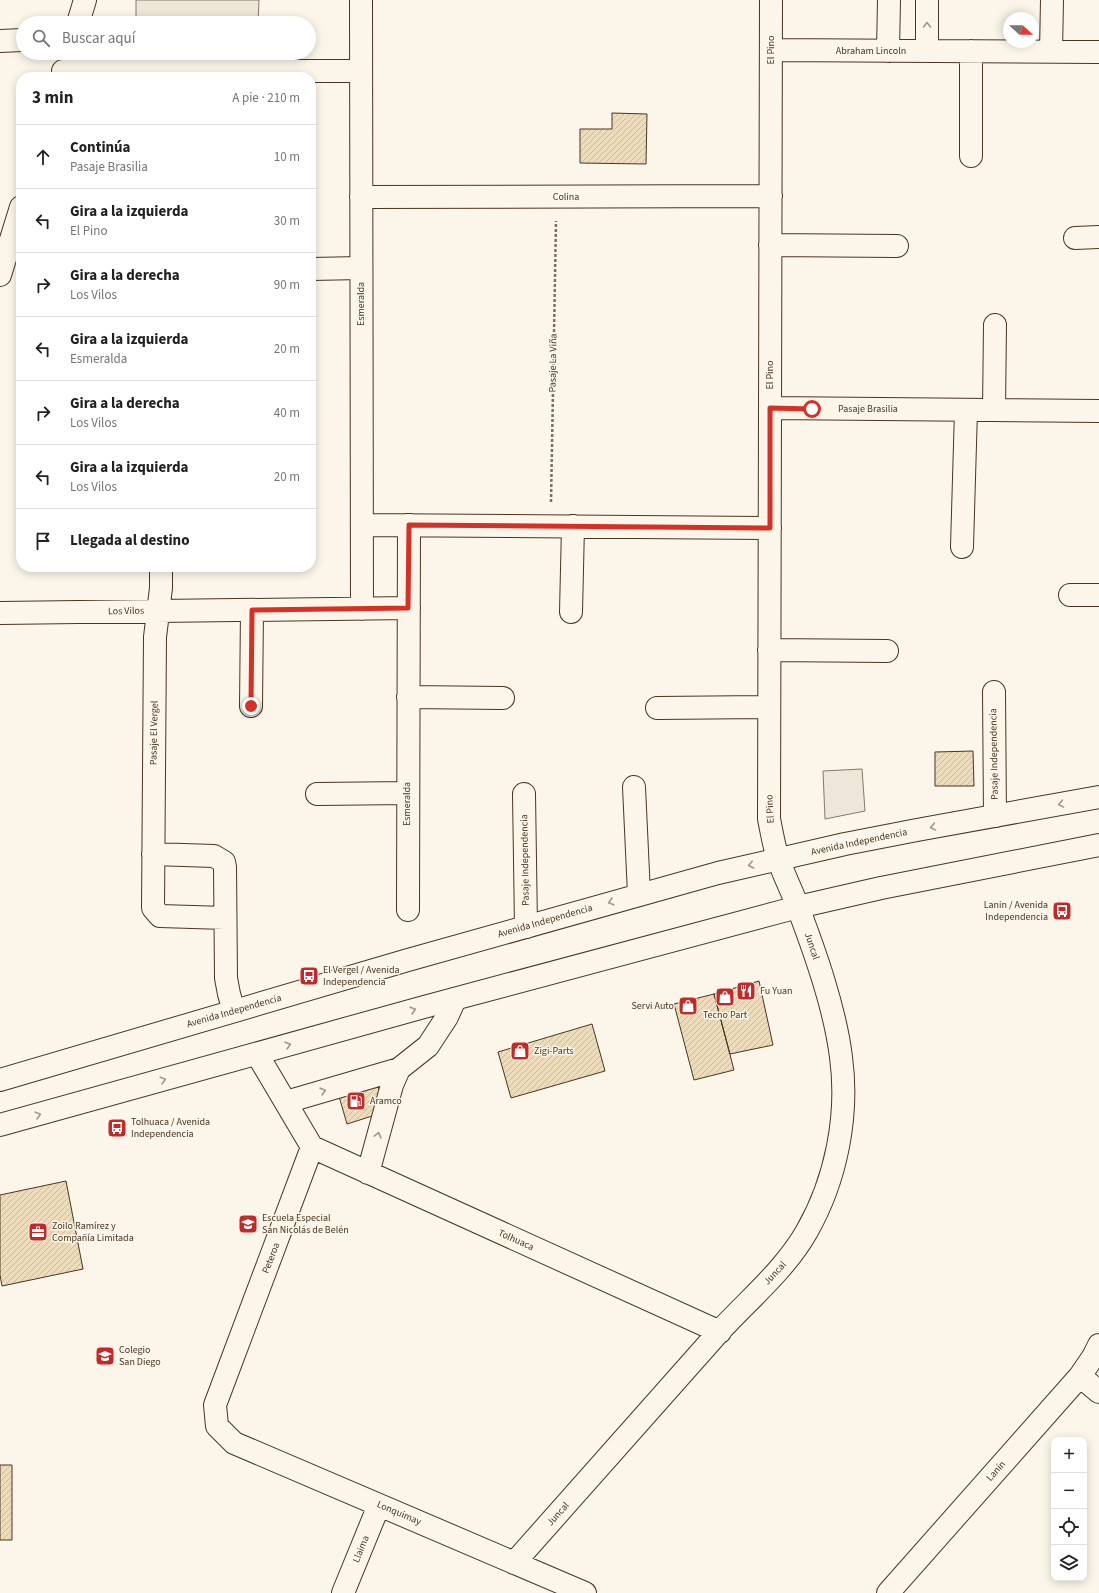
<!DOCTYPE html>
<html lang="es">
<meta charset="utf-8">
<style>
:root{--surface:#fff;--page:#f2f2f2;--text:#222;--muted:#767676;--line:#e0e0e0}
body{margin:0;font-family:"Source Sans 3",sans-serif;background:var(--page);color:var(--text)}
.controls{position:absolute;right:12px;bottom:12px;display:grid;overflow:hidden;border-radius:8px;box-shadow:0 2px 10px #0003}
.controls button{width:36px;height:36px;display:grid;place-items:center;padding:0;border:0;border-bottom:1px solid var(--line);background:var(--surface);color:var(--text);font:20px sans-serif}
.compass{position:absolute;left:1003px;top:12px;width:36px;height:36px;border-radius:50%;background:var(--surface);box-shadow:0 2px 10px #0003;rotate:111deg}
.stop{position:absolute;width:12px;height:12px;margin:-9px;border:3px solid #d93025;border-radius:50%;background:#fff}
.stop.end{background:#d93025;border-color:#fff;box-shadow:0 1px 4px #0008}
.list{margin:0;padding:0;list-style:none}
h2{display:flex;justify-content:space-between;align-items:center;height:52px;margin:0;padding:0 16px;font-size:17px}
h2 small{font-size:13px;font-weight:400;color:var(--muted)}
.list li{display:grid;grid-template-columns:26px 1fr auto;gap:12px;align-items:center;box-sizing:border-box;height:64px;padding:0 16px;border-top:1px solid var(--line)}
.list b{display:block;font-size:15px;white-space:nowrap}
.list p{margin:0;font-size:13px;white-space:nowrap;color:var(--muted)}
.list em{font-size:13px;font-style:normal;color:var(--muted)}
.icon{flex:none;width:22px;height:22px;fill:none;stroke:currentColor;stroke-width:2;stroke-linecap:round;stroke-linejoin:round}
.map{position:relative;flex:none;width:1099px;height:1593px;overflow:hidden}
.search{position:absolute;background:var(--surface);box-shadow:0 2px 10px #0003;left:16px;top:16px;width:300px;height:44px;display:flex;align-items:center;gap:10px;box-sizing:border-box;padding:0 14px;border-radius:22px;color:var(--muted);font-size:15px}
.panel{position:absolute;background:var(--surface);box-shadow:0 2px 10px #0003;left:16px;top:72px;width:300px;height:500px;border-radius:16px}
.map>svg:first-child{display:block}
.park{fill:#ede6d9;stroke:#887966}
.building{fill:url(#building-hatch);stroke:#4a3520}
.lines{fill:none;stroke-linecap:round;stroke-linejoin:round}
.minor-casing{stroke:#4a3520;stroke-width:24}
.major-casing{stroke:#4a3520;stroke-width:24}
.path{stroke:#7f6f5c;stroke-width:2.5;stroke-dasharray:3 2;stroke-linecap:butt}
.minor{stroke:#fbf6e9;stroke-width:22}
.major{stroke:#fbf6e9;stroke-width:22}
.oneway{stroke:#a29684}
.route{stroke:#d93025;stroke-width:5}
.labels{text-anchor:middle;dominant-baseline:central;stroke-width:3;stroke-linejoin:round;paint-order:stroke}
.street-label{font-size:10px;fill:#4a3520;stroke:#fbf6e9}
.poi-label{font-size:10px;fill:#4a3520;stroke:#fbf6e9;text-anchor:start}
</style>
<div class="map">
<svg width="1099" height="1593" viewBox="0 0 1099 1593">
<defs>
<pattern id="building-hatch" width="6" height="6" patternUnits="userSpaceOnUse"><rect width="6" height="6" fill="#ecdcbc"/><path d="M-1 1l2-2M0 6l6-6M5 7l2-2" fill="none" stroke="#ccbda1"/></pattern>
</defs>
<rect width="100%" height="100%" fill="#fbf6e9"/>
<path class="park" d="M136,0H259L258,23H136Z
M136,53H258V59L136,58Z
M862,769L865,811L825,819L823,771Z"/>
<path class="building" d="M612,113L647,114L646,164L580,163V129H612Z
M973,751L974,786H935V752Z
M759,981L773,1045L730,1054L714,994Z
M714,994L734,1070L694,1080L674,1004Z
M592,1024L605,1071L511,1098L498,1052Z
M377,1082L385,1112L347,1124L338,1093Z
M66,1181L83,1269L2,1286L0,1275V1195Z
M0,1465H12V1540H0Z"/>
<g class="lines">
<g class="minor-casing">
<path id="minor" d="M361,0L362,609
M78,23L85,0
M0,41L23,40
M771,50L1099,52
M888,51L889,0
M927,51V0
M1051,51L1052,0
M63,71H361
M971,156V51
M361,197L771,196
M1075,238L1099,237
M770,245L897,246
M311,269L361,268
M0,275L21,207
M770,408L1099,411
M994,410L995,325
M362,525L770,528
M962,547L966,410
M161,567V588L155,637L153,908L160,916L225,918
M1070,595H1099
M571,612L573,526
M0,613L409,608
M769,650L887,651
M994,692L995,816
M408,697L503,698
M251,706L252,610
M657,708L769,707
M634,787L639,894
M317,794L407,793
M524,794L526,927
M153,854L214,856L224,862L225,867L226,978L229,994L234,1011
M408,910L409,525
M257,1054L312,1147L215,1405L217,1426L234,1443L585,1593
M286,1102L399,1069L428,1046L447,1017L455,999
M312,1147L720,1332
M368,1173L392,1085L399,1069
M1080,1376L1099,1392
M514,1563C582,1486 650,1409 718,1333C748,1300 785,1270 807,1231C836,1180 849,1116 841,1057C835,1009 816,955 799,910C793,893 785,878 779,861C774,848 772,833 769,819L771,0
M343,1593L379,1505
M888,1593L1080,1376L1093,1357L1099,1345"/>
</g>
<g class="major-casing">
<path id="major" d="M0,1080L408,960L718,873L845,844L917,830L1099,797
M0,1125L424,1007L798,907L881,888L1099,845"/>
</g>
<path class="path" d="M551,502L556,221"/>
<use href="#minor" class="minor"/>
<use href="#major" class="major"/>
</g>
<defs><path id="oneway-chevron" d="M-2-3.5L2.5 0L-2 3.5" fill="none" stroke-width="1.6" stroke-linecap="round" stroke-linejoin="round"/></defs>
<g class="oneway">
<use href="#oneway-chevron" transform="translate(927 25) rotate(-90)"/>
<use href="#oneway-chevron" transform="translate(1061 804) rotate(170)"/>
<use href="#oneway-chevron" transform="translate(933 827) rotate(170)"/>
<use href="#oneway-chevron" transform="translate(751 865) rotate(167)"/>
<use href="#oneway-chevron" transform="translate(611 902) rotate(164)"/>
<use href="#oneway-chevron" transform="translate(413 1010) rotate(-16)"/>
<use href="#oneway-chevron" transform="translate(288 1045) rotate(-16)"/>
<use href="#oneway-chevron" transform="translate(163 1080) rotate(-15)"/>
<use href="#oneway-chevron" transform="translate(323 1091) rotate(-16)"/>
<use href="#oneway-chevron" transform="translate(38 1115) rotate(-15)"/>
<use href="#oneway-chevron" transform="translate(378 1135) rotate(-75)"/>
</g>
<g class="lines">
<path class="route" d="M251,706L252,610L408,608L409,525L770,528V408L812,409"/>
</g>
<defs>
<g id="bus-square" transform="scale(1)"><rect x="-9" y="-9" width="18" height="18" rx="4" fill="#c62828" stroke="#fbf6e9"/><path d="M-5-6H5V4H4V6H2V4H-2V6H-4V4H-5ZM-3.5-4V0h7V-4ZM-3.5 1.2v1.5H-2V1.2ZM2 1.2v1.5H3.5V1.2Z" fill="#fff"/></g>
<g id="restaurant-square" transform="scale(1)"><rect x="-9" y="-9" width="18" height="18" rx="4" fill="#c62828" stroke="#fbf6e9"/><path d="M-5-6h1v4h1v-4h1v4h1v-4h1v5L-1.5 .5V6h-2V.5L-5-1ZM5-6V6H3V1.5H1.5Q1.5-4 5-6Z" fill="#fff"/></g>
<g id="shop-square" transform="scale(1)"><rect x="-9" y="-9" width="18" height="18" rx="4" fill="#c62828" stroke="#fbf6e9"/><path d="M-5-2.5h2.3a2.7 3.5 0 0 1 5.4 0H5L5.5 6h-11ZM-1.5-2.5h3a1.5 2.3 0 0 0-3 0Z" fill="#fff"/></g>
<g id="fuel-square" transform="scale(1)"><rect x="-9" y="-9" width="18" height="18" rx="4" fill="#c62828" stroke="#fbf6e9"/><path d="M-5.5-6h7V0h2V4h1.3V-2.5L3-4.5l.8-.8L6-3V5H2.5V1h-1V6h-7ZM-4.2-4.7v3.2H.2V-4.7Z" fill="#fff"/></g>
<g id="school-square" transform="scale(1)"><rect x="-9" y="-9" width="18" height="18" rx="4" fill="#c62828" stroke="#fbf6e9"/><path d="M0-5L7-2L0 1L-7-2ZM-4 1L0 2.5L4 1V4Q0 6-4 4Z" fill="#fff"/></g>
<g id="office-square" transform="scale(1)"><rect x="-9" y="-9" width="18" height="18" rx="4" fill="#c62828" stroke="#fbf6e9"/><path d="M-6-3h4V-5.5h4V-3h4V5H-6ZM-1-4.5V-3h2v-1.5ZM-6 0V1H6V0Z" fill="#fff"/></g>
</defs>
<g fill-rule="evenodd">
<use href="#bus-square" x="1062" y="911"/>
<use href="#bus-square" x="309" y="976"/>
<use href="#restaurant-square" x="746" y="991"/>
<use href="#shop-square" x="725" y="997"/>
<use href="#shop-square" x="688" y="1006"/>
<use href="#shop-square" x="520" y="1051"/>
<use href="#fuel-square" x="356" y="1101"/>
<use href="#bus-square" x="117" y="1128"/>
<use href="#school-square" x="248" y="1224"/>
<use href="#office-square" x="38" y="1232"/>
<use href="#school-square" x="105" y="1356"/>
</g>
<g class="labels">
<g class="street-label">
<text transform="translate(771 50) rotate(-90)">El Pino</text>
<text x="871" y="51">Abraham Lincoln</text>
<text x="566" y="197">Colina</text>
<text transform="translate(361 304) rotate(-90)">Esmeralda</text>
<text transform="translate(553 363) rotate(-89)">Pasaje La Viña</text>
<text transform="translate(770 375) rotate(-90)">El Pino</text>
<text x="868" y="409">Pasaje Brasilia</text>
<text transform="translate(126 611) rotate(-1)">Los Vilos</text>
<text transform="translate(154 733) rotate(-89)">Pasaje El Vergel</text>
<text transform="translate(994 754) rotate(-91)">Pasaje Independencia</text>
<text transform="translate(407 804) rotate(-90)">Esmeralda</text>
<text transform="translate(770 809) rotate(-93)">El Pino</text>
<text transform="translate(859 842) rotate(-12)">Avenida Independencia</text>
<text transform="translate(525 860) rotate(-91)">Pasaje Independencia</text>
<text transform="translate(545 921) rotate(-16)">Avenida Independencia</text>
<text transform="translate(812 946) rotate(72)">Juncal</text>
<text transform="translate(234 1011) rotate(-16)">Avenida Independencia</text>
<text transform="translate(516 1240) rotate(24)">Tolhuaca</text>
<text transform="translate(271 1258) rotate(-69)">Peteroa</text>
<text transform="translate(775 1273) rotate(-47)">Juncal</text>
<text transform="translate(996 1471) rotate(-48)">Lanín</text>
<text transform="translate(399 1513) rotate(23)">Lonquimay</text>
<text transform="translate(558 1514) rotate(-48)">Juncal</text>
<text transform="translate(361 1549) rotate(-68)">Llaima</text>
</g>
<g class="poi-label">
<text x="1048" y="905" text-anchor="end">Lanin / Avenida<tspan x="1048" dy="12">Independencia</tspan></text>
<text x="323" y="970">El Vergel / Avenida<tspan x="323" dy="12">Independencia</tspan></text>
<text x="760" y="991">Fu Yuan</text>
<text x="674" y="1006" text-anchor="end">Servi Auto</text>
<text x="725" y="1015" text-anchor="middle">Tecno Part</text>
<text x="534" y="1051">Zigi-Parts</text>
<text x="370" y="1101">Aramco</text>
<text x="131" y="1122">Tolhuaca / Avenida<tspan x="131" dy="12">Independencia</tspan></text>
<text x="262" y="1218">Escuela Especial<tspan x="262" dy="12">San Nicolás de Belén</tspan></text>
<text x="52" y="1226">Zoilo Ramírez y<tspan x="52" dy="12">Compañía Limitada</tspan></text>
<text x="119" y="1350">Colegio<tspan x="119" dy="12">San Diego</tspan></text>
</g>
</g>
</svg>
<div class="controls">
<button>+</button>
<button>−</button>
<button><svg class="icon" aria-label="locate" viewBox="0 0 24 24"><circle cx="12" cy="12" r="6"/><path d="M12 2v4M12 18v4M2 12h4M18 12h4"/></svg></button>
<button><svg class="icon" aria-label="layers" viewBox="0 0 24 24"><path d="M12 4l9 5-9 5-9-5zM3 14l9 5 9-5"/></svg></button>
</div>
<svg class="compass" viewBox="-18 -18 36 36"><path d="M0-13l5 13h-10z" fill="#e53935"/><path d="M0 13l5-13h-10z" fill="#767676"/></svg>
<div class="stop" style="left:812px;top:409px"></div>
<div class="stop end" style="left:251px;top:706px"></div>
<div class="search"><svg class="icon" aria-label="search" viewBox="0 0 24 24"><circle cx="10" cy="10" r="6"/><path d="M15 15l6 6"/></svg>Buscar aquí</div>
<section class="panel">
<h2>3 min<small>A pie · 210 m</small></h2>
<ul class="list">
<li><svg class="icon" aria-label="ahead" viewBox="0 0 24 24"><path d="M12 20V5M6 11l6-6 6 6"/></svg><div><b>Continúa</b><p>Pasaje Brasilia</p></div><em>10 m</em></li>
<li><svg class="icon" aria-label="left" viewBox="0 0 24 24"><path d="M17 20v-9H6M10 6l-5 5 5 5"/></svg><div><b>Gira a la izquierda</b><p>El Pino</p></div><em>30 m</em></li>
<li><svg class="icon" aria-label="right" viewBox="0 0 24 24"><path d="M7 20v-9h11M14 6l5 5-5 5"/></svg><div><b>Gira a la derecha</b><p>Los Vilos</p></div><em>90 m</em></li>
<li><svg class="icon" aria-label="left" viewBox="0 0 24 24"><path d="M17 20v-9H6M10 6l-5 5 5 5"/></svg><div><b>Gira a la izquierda</b><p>Esmeralda</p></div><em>20 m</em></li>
<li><svg class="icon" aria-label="right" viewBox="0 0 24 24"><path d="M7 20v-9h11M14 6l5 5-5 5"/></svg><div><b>Gira a la derecha</b><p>Los Vilos</p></div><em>40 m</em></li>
<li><svg class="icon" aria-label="left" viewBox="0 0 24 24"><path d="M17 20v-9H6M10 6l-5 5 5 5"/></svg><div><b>Gira a la izquierda</b><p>Los Vilos</p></div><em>20 m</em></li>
<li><svg class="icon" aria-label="arrive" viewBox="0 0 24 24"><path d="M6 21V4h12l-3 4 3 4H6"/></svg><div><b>Llegada al destino</b></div></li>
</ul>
</section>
</div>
